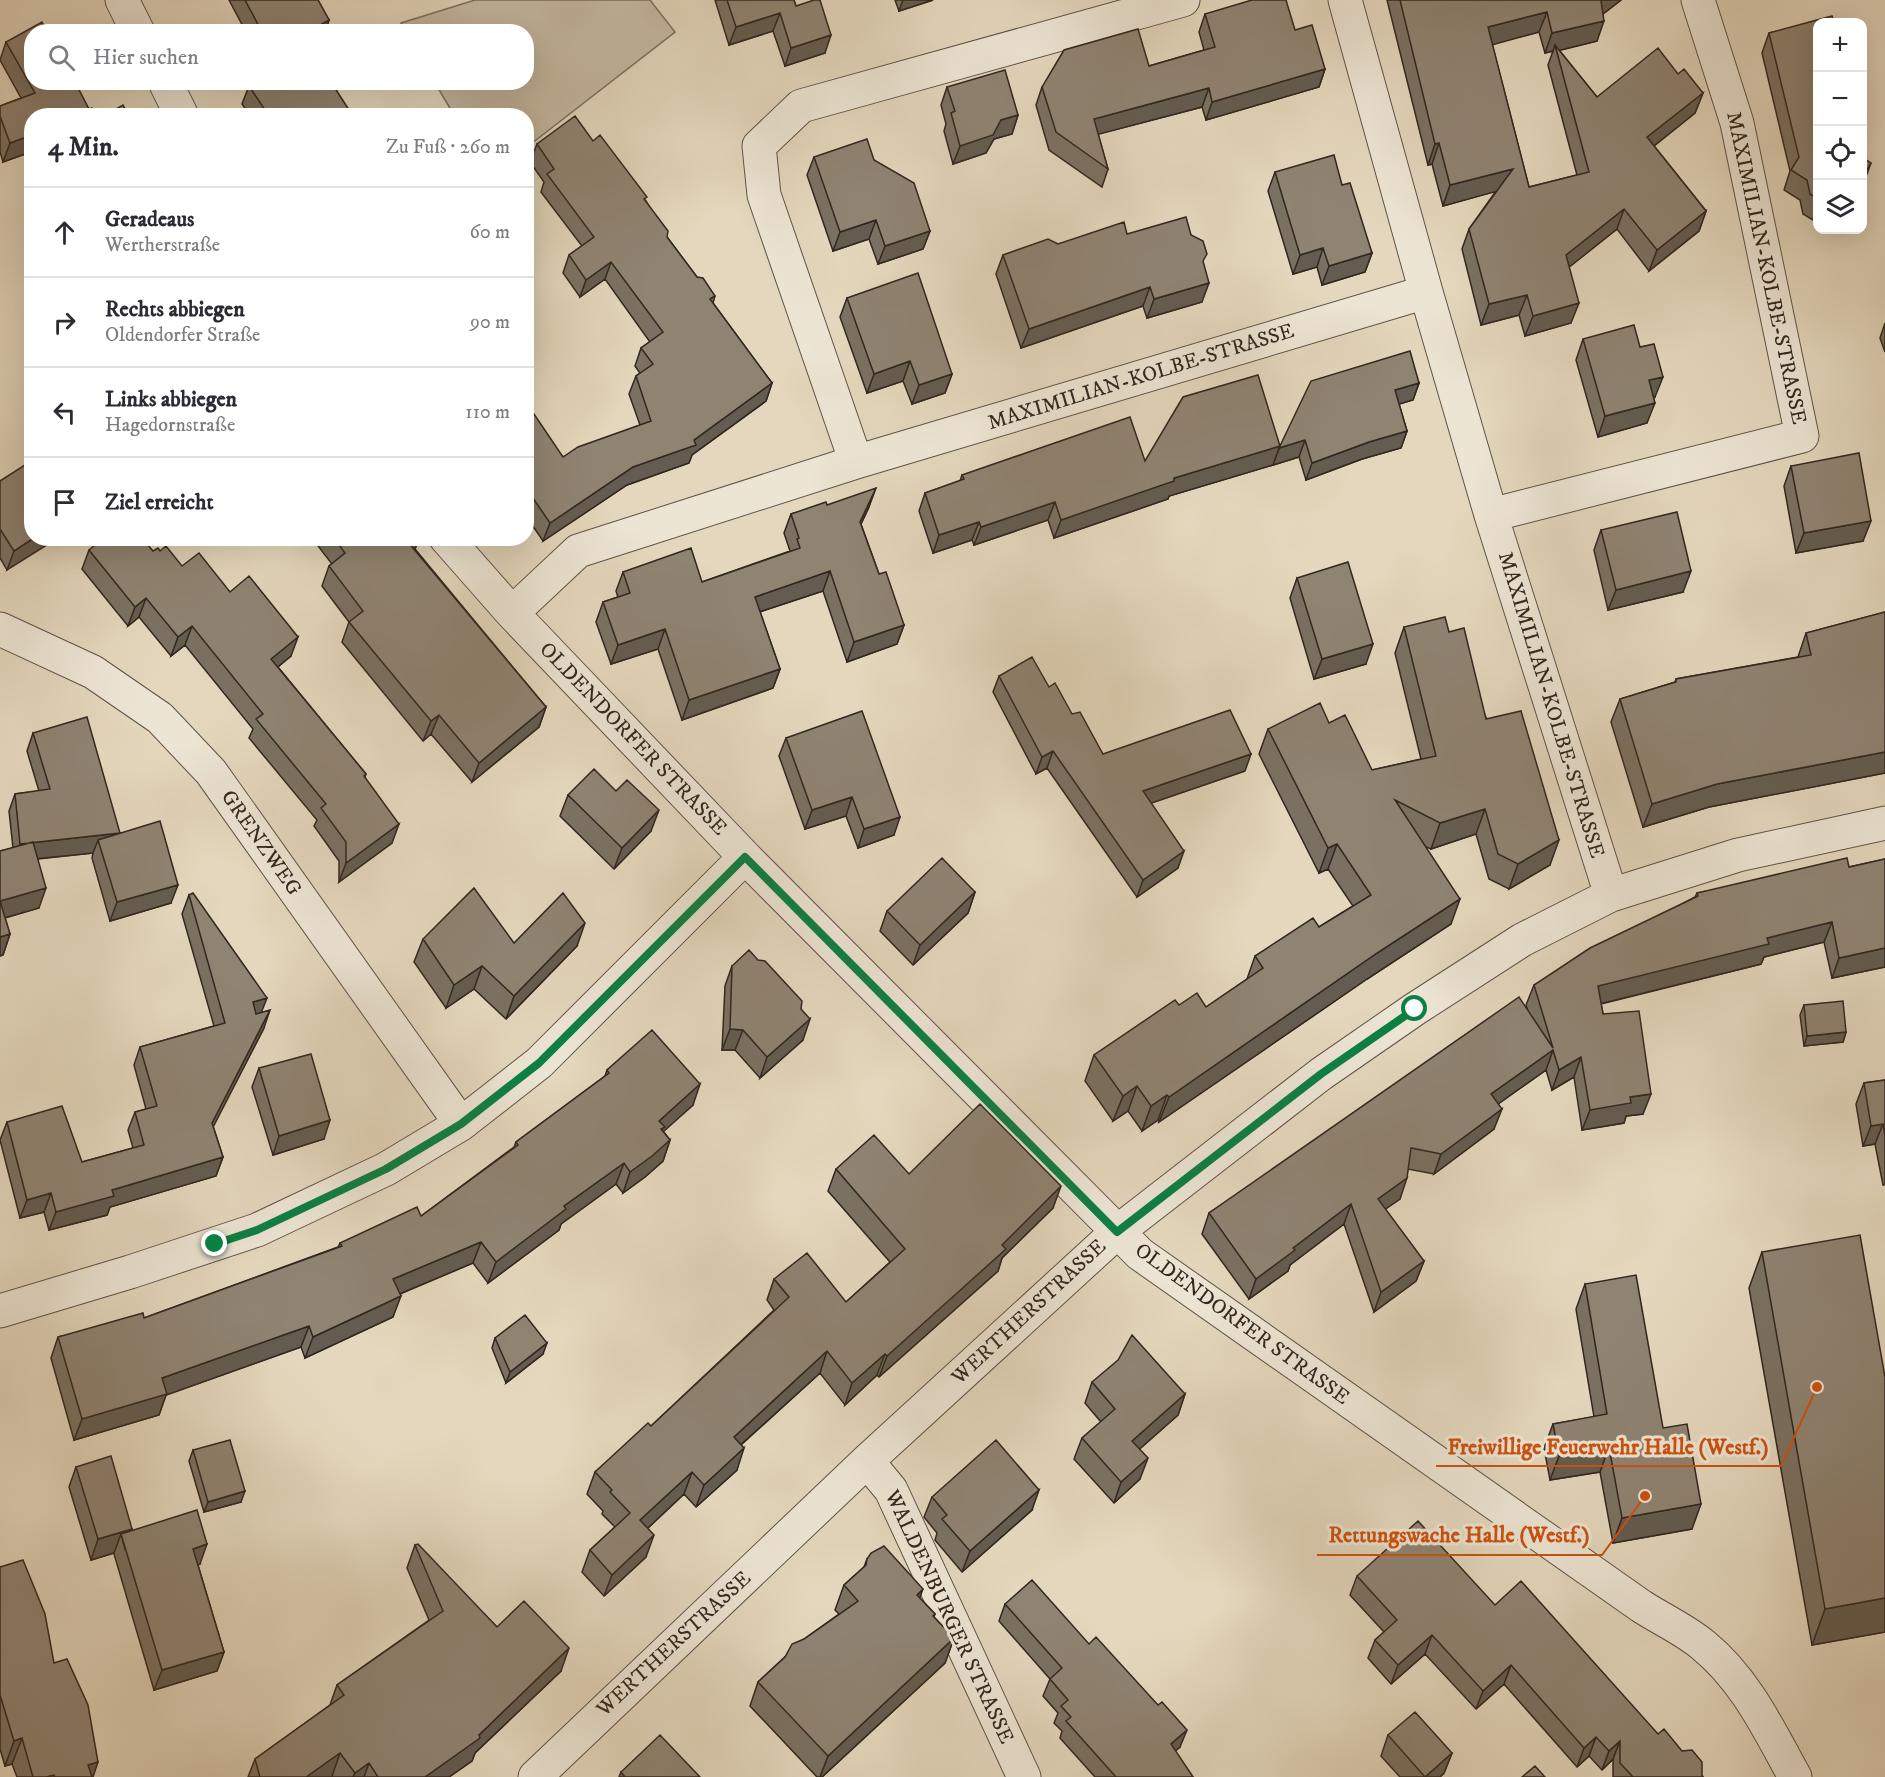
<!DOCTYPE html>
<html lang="de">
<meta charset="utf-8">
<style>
:root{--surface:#fff;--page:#f7f7f7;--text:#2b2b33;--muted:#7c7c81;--line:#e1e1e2}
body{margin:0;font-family:"IM FELL DW Pica",serif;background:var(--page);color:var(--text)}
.controls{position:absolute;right:18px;top:18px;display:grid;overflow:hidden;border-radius:12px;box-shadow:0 6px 24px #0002}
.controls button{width:54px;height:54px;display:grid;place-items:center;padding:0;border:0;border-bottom:2px solid var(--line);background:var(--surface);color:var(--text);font:30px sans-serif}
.stop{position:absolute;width:18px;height:18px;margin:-14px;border:4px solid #0b8043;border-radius:50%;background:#fff}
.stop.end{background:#0b8043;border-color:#fff;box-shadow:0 2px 6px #0008}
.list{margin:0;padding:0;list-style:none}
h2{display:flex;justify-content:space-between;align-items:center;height:78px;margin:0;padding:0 24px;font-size:26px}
h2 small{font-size:20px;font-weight:400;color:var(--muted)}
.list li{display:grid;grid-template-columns:39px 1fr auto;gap:18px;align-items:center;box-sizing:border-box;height:90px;padding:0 24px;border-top:2px solid var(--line)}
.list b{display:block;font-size:22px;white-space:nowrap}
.list p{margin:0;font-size:20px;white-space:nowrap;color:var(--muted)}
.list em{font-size:20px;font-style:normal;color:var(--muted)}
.icon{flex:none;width:33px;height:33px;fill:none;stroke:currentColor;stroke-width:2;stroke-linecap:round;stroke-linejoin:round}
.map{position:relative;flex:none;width:1885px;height:1777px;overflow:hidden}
.search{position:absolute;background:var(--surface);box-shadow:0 6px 24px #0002;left:24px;top:24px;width:510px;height:66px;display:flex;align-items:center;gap:15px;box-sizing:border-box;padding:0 21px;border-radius:24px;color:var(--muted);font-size:22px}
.panel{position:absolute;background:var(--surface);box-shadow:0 6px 24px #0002;left:24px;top:108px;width:510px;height:438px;border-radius:24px}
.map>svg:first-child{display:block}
.green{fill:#c6b9a2;stroke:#7c7061;stroke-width:1.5}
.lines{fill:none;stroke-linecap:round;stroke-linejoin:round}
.minor-casing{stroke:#5e5347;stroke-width:35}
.minor{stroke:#ede5d4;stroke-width:33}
.wall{fill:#7b7162;stroke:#322720;stroke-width:1.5;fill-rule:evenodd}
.shaded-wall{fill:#645c50;stroke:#322720;stroke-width:1.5}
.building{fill:#8f8372;stroke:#322720;stroke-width:1.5}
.route{stroke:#0b8043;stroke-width:8}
.labels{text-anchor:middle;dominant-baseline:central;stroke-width:6;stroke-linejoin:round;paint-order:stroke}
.street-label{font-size:21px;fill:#322720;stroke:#ede5d4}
.leader{fill:none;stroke:#cd520f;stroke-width:2}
.callout-dot{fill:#cd520f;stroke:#ede5d4;stroke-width:2}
.callout-label{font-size:22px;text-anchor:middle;font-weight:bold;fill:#cd520f;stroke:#ede5d4;stroke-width:6;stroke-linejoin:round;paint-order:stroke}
</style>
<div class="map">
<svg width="1885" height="1777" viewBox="0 0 1885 1777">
<rect width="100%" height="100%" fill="#e4d7bd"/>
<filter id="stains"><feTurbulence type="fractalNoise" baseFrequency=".00333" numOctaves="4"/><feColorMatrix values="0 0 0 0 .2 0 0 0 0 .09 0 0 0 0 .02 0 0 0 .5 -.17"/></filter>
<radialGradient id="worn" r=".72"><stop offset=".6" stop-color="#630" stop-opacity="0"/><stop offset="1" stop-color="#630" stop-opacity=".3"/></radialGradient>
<path class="green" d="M475,0H650L675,32L527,147L526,116L454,115L435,83L526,82V32L406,31L401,23Z"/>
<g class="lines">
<g class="minor-casing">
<path id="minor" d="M122,0L138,32
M1345,0L1426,292L1491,515L1611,895
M165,82L182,116
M856,462L764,195L759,146L801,106L1183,0
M1491,515L1802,436L1737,123L1698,0
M446,538L512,613L745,857L1140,1254L1641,1606C1661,1619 1685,1630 1703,1645C1746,1680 1769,1730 1795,1777
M512,613L578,551L856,462L1426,292
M0,629L93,672L160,718L211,772L461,1124
M0,1311L130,1272L257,1230L386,1169L461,1124L539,1063L745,857
M867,1461L891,1490L1024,1777
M535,1777L867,1461L1117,1232L1321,1074L1415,1009L1522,940L1611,895L1738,855L1885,823"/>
</g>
<use href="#minor" class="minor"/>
</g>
<path class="wall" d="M229,0H318L329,20L325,32H246Z
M715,0H794L796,6L825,53L785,66L773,31L729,45Z
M895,0H933L899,11Z
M1387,0H1621L1603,14L1597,41L1559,50L1597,97L1678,74L1703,93L1695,113L1654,146L1706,211L1699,231L1649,271L1617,229L1569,267L1571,323L1525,336L1519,315L1481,325L1462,249L1469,229L1496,191L1443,206L1432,164L1428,165ZM1539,32L1545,53L1553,51L1548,65L1577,175L1529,187L1492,44Z
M1205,14L1295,30L1325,69L1319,87L1206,120L1202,107L1098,134L1108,169L1102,187L1049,150L1036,105L1042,87L1149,66L1204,50L1199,32Z
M1818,22V223L1803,214L1800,200L1784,190L1790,171L1762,53L1769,33Z
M6,42L89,109L32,116V159L28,153L3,162L0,152V106L21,98L0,60Z
M249,86L353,116H250L242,104Z
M947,87L1018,115L1012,134L994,139L986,153L953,164L944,131L946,124L941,105Z
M593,141L646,201L667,237L697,277L715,296L713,303L772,383L766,401L692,455L689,463L627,485L543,541L526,516V419L563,457L640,425L629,394L636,376L640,373L635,366L641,348L650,342L605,279L580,297L563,273L569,255L582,246L541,192L544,182L530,162L537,144Z
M814,157L874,160L930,231L923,249L878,264L869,239L833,251L807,175Z
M1275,172L1342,185L1372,253L1365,272L1322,285L1317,267L1293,274L1268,191Z
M1127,234L1191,235L1203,262L1202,302L1147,318L1143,306L1021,348L996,274L1003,255L1058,244Z
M847,298L952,374L945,393L912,404L903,381L867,393L840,317Z
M1885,323V352L1880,338Z
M1583,339L1640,347L1655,397L1654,398L1647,423L1598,437L1576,360Z
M1419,383L1413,400L1399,404L1407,431L1401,448L1362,459L1306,480L1299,457L1273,465L1279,448Z
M1280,446L1273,465L1169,496L1168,499L1054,538L1048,520L974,545L972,540L933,553L919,511L925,493L960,481L962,475L1145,461Z
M1791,466L1863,541L1796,553L1784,486Z
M0,481L32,538L7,570L0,558Z
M827,505L869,507L861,524L879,574L904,625L897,644L847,662L823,591L760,612L780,669L773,688L682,720L658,649L611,664L596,622L603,602L618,597L616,591L623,572L702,582L790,551L784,533L791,514Z
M1601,530L1683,592L1608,610L1594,550Z
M312,538H419L415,549L546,707L539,727L472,782L431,734L423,741L342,642L349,622L322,586L329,566L332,564Z
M89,550L160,551L182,566L230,592L291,656L278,667L366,774L365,777L392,843L339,882V861L314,826L317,820L249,738L253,729L185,645L171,656L139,617L128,626L82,569Z
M1297,578L1366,664L1314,679L1290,598Z
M1885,612V773L1709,807L1643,827L1611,722L1620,699L1675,682L1676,679L1798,657L1806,633Z
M1404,627L1449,632L1550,865L1509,889L1489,879L1476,834L1431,849L1424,846L1451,924L1367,979L1159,1122L1158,1120L1142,1131L1128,1111L1113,1121L1085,1081L1094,1055L1179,1005L1206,1007L1247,979L1255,956L1319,927L1353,906L1328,869L1319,873L1259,754L1268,729L1329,723L1372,770L1421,759L1395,653Z
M999,676L1049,687L1072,714L1103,754L1245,771L1151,803L1178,868L1137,897L1047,768L1036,774L993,692Z
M33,733L120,833L171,903L110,921L92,858L93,853L38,859L39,908L5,918L10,934L3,955L0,956V851L13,848L9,811L15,794L39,791L27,751Z
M786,738L894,835L858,848L846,816L805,829L779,756Z
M568,795L651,831L614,869L560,816Z
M1885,859V967L1832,978L1824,942L1764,957L1761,964L1601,1004L1603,1014L1643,1114L1626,1116L1624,1123L1582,1130L1574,1077L1552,1090L1546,1070L1498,1104L1494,1129L1434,1174L1408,1169L1400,1199L1385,1209L1424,1261L1416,1281L1374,1312L1344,1224L1290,1265L1288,1271L1249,1299L1202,1234L1209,1213L1528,1011L1526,1005L1534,985L1695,897L1697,893L1849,867Z
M975,892L968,913L913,965L880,931L887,911Z
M189,895L262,1012L264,1028L213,1126L223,1157L216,1176L110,1207L107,1215L49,1230L44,1212L20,1218L0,1140L7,1122L82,1162L133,1148L128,1130L135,1112L146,1109L134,1065L140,1047L214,1026L182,914Z
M423,939L514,943L577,946L506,1019L474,989L446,1008L414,962Z
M732,966L801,1009L803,1040L760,1078L735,1050H722L725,986Z
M1804,1005L1846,1032L1843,1042L1804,1046L1800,1015Z
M259,1068L324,1139L273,1155L252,1087Z
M607,1070L693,1105L663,1131L670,1140L663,1161L645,1177L623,1193L616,1184L561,1224L559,1230L488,1283L473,1263L400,1294L393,1317L305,1358L301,1347L166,1395L159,1415L74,1440L51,1358L58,1337L144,1318L338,1247L340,1243L421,1216L514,1147L516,1142L605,1076Z
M1885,1080V1185H1883L1875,1144L1863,1146L1856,1104L1864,1083Z
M836,1169L909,1174L1053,1208L1002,1258L998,1271L879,1377L877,1375L845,1405L820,1373L741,1445L737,1470L696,1507L684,1494L648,1528L646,1557L604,1596L582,1572L590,1550L615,1527L602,1514L603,1511L587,1494L595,1472L651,1426L774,1310L767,1300L774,1279L846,1302L890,1262L828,1191Z
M1762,1252L1885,1377V1632L1812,1645L1749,1288Z
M1585,1284L1663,1428L1692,1529L1613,1543L1600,1472L1550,1480L1544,1448L1553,1424L1594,1417L1576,1309Z
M495,1338L543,1354L506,1383L492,1348Z
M1092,1382L1185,1394L1178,1415L1139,1449L1140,1479L1114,1503L1074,1459L1082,1438L1101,1422L1085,1403Z
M193,1450L241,1502L204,1512L189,1461Z
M76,1467L132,1529V1531L200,1564L198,1565L224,1652L217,1671L154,1690L114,1554V1553L91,1560L69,1487Z
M932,1497L1032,1510L962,1572L935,1540L937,1533L924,1517Z
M415,1545L497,1627L561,1671L475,1753L472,1761L449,1777H333L332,1776L331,1777H248L255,1759L330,1705L337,1685L429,1620L407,1568Z
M867,1559L920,1598L935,1614L934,1617L954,1638L945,1663L822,1777H817L750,1706L758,1682L804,1639L839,1614L835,1610L844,1585L864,1567Z
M0,1567L54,1663L93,1777H17L12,1764L5,1766L0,1749Z
M1357,1576L1495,1605L1658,1734L1703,1777H1613V1759L1602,1770L1589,1756L1577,1767L1504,1684L1476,1709L1425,1654L1391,1684L1368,1658L1375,1640L1384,1632L1350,1595Z
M1005,1604L1180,1747L1175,1751L1193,1777H1095L1060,1738L1062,1731L1054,1723L1058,1713L1043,1696L1050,1679L999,1621Z
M1388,1735L1452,1753L1444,1773L1440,1777H1400L1381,1756Z
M621,1772L625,1777H619Z"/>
<path class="shaded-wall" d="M903,0H933L899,11Z
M1602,0H1621L1594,21L1601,1Z
M1547,12L1539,32L1481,48L1488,27Z
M780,13L773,31L729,45L736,27Z
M329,20L325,32H308Z
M1604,21L1597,41L1557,51L1555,45L1553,51L1545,53L1552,33Z
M831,35L825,53L785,66L791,48Z
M1325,69L1319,87L1206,120L1212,102Z
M1209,88L1202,107L1088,137L1094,119Z
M1703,93L1695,113L1640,157L1647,137Z
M1018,115L1012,134L994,139L986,153L953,164L960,146L1001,120Z
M32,135V143L28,153L3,162L10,143Z
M1439,143L1432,164L1428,165L1435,144Z
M1871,163L1864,182L1863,184V176Z
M1513,169L1505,189L1443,206L1450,185Z
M1624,209L1617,229L1558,276L1566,255Z
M1706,211L1699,231L1649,271L1657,250Z
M876,220L869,239L833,251L840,232Z
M930,231L923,249L878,264L885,246Z
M1323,248L1317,267L1293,274L1300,255Z
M1372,253L1365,272L1322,285L1329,266Z
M611,262L605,279L580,297L586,280Z
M1209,283L1202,302L1147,318L1154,299Z
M1150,287L1143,306L1021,348L1029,329Z
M1527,295L1519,315L1481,325L1489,304Z
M1579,303L1571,323L1525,336L1533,316Z
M910,361L903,381L867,393L874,374Z
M952,374L945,393L912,404L919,385Z
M1663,377L1655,397L1641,401L1649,380Z
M772,383L766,401L692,455L689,463L627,485L543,541L550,523L633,467L694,440Z
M1419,383L1413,400L1389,407L1395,390Z
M1655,403L1647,423L1598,437L1605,416Z
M1407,431L1401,448L1362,459L1306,480L1312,463L1369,442Z
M1305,440L1299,457L1273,465L1279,448Z
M1280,446L1273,465L1169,496L1168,499L1054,538L1061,520L1174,478Z
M876,488L869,507L853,541L860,522Z
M1055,502L1048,520L974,545L981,527Z
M1871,521L1863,541L1796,553L1804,533Z
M979,522L972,540L933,553L939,535Z
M34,538H58L7,570L14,551Z
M413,538H419L414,552L408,542Z
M830,571L823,591L747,616L755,597Z
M1691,571L1683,592L1608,610L1616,590Z
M146,598L139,617L128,626L135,607Z
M904,625L897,644L847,662L854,642Z
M192,626L185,645L171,656L178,637Z
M665,629L658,649L611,664L618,645Z
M298,637L291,656L264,678L271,659Z
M1373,644L1366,664L1314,679L1322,659Z
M780,669L773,688L682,720L689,700Z
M546,707L539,727L472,782L479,763Z
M439,715L431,734L423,741L431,721Z
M1053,751L1047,768L1036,774L1042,757Z
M1885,752V773L1709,807L1643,827L1652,804L1717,784Z
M1251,754L1245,771L1137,808L1143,791Z
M852,797L846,816L805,829L812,810Z
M1485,809L1476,834L1431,849L1440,823Z
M659,810L651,831L614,869L622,848Z
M900,817L894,835L858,848L864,829Z
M399,824L392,843L339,882L346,863Z
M120,833L98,840L93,853L14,861L20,844Z
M1559,840L1550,865L1509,889L1518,864Z
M1337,844L1328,869L1319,873L1328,848Z
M1184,851L1178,868L1137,897L1143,880Z
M178,885L171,903L110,921L117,902Z
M46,888L39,908L0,919V901Z
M975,892L968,913L913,965L920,945Z
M1460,899L1451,924L1367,979L1159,1122L1169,1097L1377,953Z
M1832,922L1824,942L1764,957L1761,964L1591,1006L1598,986L1767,938Z
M585,923L577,946L506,1019L514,996Z
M10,934L3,955L0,956V937Z
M1885,948V967L1832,978L1839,958Z
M482,966L474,989L446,1008L454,985Z
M267,998L260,1016L246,1020L253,1002Z
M270,1010L264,1028L206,1141L212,1123Z
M810,1019L803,1040L760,1078L767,1057Z
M730,1029L743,1030L735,1050H722Z
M1846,1032L1843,1042L1804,1046L1807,1036Z
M1553,1050L1546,1070L1484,1114L1491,1094Z
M1581,1057L1574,1077L1552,1090L1559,1070Z
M700,1084L693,1105L663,1132L659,1121Z
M1137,1086L1128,1111L1113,1121L1123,1096Z
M1651,1094L1643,1114L1626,1116L1624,1123L1582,1130L1590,1110L1630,1097Z
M1167,1095L1158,1120L1142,1131L1151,1106Z
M1502,1109L1494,1129L1434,1174L1441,1154Z
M330,1120L324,1139L273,1155L279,1136Z
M1883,1124L1875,1144L1863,1146L1871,1126Z
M670,1140L663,1161L645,1177L623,1193L630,1172Z
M223,1157L216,1176L110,1207L107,1215L49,1230L56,1212L112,1190Z
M624,1163L616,1184L561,1224L559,1230L488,1283L496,1262L564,1206Z
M1407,1178L1400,1199L1371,1219L1378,1199Z
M1061,1186L1053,1208L1002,1258L998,1271L879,1377L887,1356Z
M51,1193L44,1212L20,1218L27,1200Z
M1351,1204L1344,1224L1290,1265L1288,1271L1249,1299L1256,1279L1293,1248Z
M481,1242L473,1263L385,1300L393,1279Z
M1424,1261L1416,1281L1374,1312L1381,1292Z
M401,1296L393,1317L305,1358L313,1337Z
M309,1326L301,1347L166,1395L159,1415L74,1440L82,1419L162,1378Z
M547,1343L543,1354L506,1383L510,1372Z
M827,1351L820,1373L726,1458L734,1437Z
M885,1354L877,1375L845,1405L852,1383Z
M1185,1394L1178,1415L1125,1462L1132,1441Z
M1609,1447L1600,1472L1550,1480L1559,1456Z
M744,1448L737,1470L696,1507L704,1485Z
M1148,1458L1140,1479L1114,1503L1121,1482Z
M692,1472L684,1494L633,1542L640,1520Z
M1039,1490L1032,1510L962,1572L970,1551Z
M245,1491L241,1502L204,1512L208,1502Z
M1701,1504L1692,1529L1613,1543L1622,1518Z
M132,1529L125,1549L121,1534L114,1553L91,1560L98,1539Z
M654,1535L646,1557L604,1596L612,1575Z
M207,1544L200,1564L186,1568L193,1549Z
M923,1589L914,1613L917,1595Z
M1885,1598V1632L1812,1645L1825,1609Z
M1432,1635L1425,1654L1391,1684L1398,1665Z
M954,1638L945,1663L822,1777H820L828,1756Z
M569,1648L561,1671L475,1753L472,1761L449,1777H425L479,1735Z
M224,1652L217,1671L154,1690L162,1670Z
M1511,1665L1504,1684L1476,1709L1483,1691Z
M1187,1730L1180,1747L1164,1761L1171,1744Z
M1596,1737L1589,1756L1577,1767L1584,1748Z
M22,1738L12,1764L5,1766L14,1741Z
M1620,1741L1613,1759L1602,1770L1609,1751Z
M340,1753L332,1776L331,1777H306Z
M1452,1753L1444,1773L1440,1777H1425Z
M98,1762L93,1777H84L88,1765Z
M369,1763L364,1777H353L355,1773Z"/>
<path class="building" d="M245,0H318L329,20L308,32H262Z
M727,0H794L796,6L814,0H820L831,35L791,48L780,13L736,27Z
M1252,0H1286L1295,30L1312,25L1325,69L1212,102L1209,88L1094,119L1108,169L1056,132L1042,87L1064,50L1138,29L1149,66L1215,47L1205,14Z
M1400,0H1602L1601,1L1604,21L1552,33L1547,12L1488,27L1529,187L1589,172L1555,45L1597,97L1658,48L1678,74L1684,69L1703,93L1647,137L1706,211L1657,250L1624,209L1566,255L1579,303L1533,316L1527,295L1489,304L1469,229L1513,169L1450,185L1439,143L1435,144Z
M1832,16L1834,22H1818V199L1810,194L1807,180L1791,170L1799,157L1769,33Z
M42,22L47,32H32V82H75L89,109L92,108L96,116H32V135L10,143L0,116V106L35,93L6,42Z
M1005,70L1018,115L1001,120L993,135L960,146L951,113L955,111L947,87Z
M253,82H331L353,116H269L249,86Z
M123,105L129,116H104Z
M575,116L593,141L600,135L647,197L644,199L668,231L667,237L697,277L703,278L715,296L710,299L772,383L694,440L696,445L633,467L550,523L526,488V419L534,414L563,457L578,447L651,421L636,376L653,364L641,348L663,332L611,262L586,280L569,255L594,237L547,174L554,169L537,144Z
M867,139L874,160L914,183L930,231L885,246L876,220L840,232L814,157Z
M1334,155L1342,185L1350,183L1372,253L1329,266L1323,248L1300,255L1275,172Z
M1863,158L1871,163L1863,176Z
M1186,217L1191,235L1203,241L1207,254L1203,261L1209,283L1154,299L1150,287L1029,329L1003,255L1048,239L1058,244L1124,222L1127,234Z
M918,273L952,374L919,385L910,361L874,374L847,298Z
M1634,325L1640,347L1654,344L1663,377L1649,380L1655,403L1605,416L1583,339Z
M1410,351L1419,383L1395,390L1407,431L1369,442L1312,463L1305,440L1279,448L1311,381Z
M1258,375L1280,446L1174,478V481L1061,520L1055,502L981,527L979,522L939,535L925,493L964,479L962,475L1130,417L1145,461L1183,397Z
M1859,453L1871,521L1804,533L1791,466Z
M31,461L32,538H34L14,551L0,529V481Z
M876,488L860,522L879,574L886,572L904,625L854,642L830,571L755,597L780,669L689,700L665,629L618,645L603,602L630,593L623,572L691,548L702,582L800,548L797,539L799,538L791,514L826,502L827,505Z
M1677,512L1691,571L1616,590L1601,530Z
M103,538H142L153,551L158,548L160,551L166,546L182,566L199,553L230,592L249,576L298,637L271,659L366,774L364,776L399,824L346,863V842L321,808L326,804L256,719L263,714L192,626L178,637L146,598L135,607L89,550Z
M334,538H413L408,542L546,707L479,763L439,715L431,721L349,622L363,611L329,566L345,553Z
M1348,562L1373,644L1322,659L1297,578Z
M1885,612V752L1717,784L1652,804L1620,699L1676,682V679L1811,655L1806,633Z
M1445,617L1449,632L1464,628L1486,719L1521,711L1559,840L1518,864L1498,854L1485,809L1440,823L1395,800L1460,899L1377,953L1169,1097L1167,1095L1151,1106L1137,1086L1123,1096L1094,1055L1175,1000L1179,1005L1197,993L1206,1007L1263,968L1255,956L1313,918L1319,927L1371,895L1337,844L1328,848L1268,729L1320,703L1329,723L1345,715L1372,770L1436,756L1404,627Z
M1032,657L1049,687L1055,683L1072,714L1080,712L1103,754L1230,710L1251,754L1143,791L1184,851L1143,880L1053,751L1042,757L999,676Z
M862,711L900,817L864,829L852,797L812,810L786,738Z
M87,717L120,833L20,844L15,794L50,789L33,733Z
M594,769L616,791L627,780L659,810L622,848L568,795Z
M160,821L178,885L117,902L98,840Z
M33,842L46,888L0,901L10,934L0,937V851Z
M942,858L975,892L920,945L887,911Z
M1847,858L1849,867L1885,859V948L1839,958L1832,922L1767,938L1769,944L1598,986L1603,1014L1639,1011L1651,1094L1630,1097L1631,1103L1590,1110L1581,1057L1559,1070L1553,1050L1491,1094L1502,1109L1441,1154L1411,1148L1407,1178L1378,1199L1424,1261L1381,1292L1351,1204L1293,1248L1295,1250L1256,1279L1209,1213L1519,997L1553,1048L1534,985L1590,948L1698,896L1697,893Z
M474,888L514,943L563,893L585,923L514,996L482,966L454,985L423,939Z
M193,893L267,998L253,1002L256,1014L270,1010L212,1123L223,1157L112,1190L114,1196L56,1212L51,1193L27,1200L7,1122L62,1106L82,1162L144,1145L135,1112L157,1106L140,1047L225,1023L189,895Z
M749,950L758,960L765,961L802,1001L801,1009L810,1019L767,1057L743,1030L730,1029L732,966Z
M1843,1001L1846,1032L1807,1036L1804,1005Z
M652,1030L700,1084L659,1121L665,1127L661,1129L670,1140L652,1156L630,1172L624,1163L564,1206L566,1209L496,1262L481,1242L393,1279L401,1296L313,1337L309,1326L162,1378L167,1394L82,1419L58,1337L143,1313L144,1318L342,1246L340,1243L417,1207L421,1216L518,1145L516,1142L609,1073L607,1070Z
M311,1054L330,1120L279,1136L259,1068Z
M1885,1080V1136L1883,1124L1871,1126L1864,1083Z
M980,1104L1061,1186L1002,1245L1006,1249L887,1356L885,1354L852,1383L827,1351L734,1437L744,1448L704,1485L692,1472L640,1520L654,1535L612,1575L590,1550L630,1513L610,1492L612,1490L595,1472L648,1423L651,1426L789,1297L774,1279L807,1253L846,1302L905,1249L836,1169L874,1135L909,1174Z
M1860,1235L1885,1377V1598L1825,1609L1762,1252Z
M1636,1275L1663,1428L1687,1424L1701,1504L1622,1518L1609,1447L1559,1456L1553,1424L1607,1414L1585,1284Z
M525,1315L547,1343L510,1372L495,1338Z
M1132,1335L1185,1394L1132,1441L1148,1458L1121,1482L1082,1438L1115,1409L1092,1382L1118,1360Z
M230,1440L245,1491L208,1502L193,1450Z
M996,1440L1039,1490L970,1551L942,1519L947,1515L932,1497Z
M111,1456L132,1529L98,1539L76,1467Z
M197,1510L207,1544L193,1549L224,1652L162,1670L121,1534Z
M1418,1521L1495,1605L1521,1581L1658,1734L1664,1729L1682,1751L1692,1750L1702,1762V1775L1703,1777H1633L1620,1763V1741L1609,1751L1596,1737L1584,1748L1511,1665L1483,1691L1432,1635L1398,1665L1375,1640L1397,1620L1357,1576Z
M418,1544L497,1627L524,1601L569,1648L479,1735L480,1738L425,1777H378L369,1763L355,1773L340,1753L306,1777H260L255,1759L344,1695L337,1685L443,1611L415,1545Z
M884,1546L923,1589L917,1595L935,1614L933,1616L954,1638L828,1756L758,1682L785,1657L792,1644L804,1639L858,1601L844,1585L866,1565L867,1559L871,1553Z
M23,1560L45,1614L54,1663L67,1659L88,1705L98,1762L88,1765L92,1777H55L54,1775L46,1777H33L22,1738L14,1741L0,1695V1567Z
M1032,1580L1089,1644L1096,1637L1158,1705L1162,1702L1187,1730L1171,1744L1193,1777H1116L1066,1721L1071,1717L1061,1706L1068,1700L1050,1679L1062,1668L1005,1604Z
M1415,1712L1452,1753L1425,1777L1388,1735Z
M660,1735L700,1777H625L621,1772Z
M1535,1766L1545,1777H1522Z"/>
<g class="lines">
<path class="route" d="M215,1244L257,1230L386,1169L461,1124L539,1063L745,857L1117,1232L1321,1074L1415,1009"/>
</g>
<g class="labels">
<g class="street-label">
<text transform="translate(1766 268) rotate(78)">MAXIMILIAN-KOLBE-STRASSE</text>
<text transform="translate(1141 377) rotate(-17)">MAXIMILIAN-KOLBE-STRASSE</text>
<text transform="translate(1551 705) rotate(73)">MAXIMILIAN-KOLBE-STRASSE</text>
<text transform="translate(633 739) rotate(46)">OLDENDORFER STRASSE</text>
<text transform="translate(261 843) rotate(55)">GRENZWEG</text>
<text transform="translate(1029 1312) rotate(-43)">WERTHERSTRASSE</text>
<text transform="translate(1242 1324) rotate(36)">OLDENDORFER STRASSE</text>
<text transform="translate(949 1617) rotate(65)">WALDENBURGER STRASSE</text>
<text transform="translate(674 1644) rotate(-43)">WERTHERSTRASSE</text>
</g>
</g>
<path class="leader" d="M1817 1387L1781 1466H1436M1645 1496L1602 1555H1317"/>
<g class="callout-dot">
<circle cx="1817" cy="1387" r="6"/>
<circle cx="1645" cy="1496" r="6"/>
</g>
<g class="callout-label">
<text x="1608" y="1454">Freiwillige Feuerwehr Halle (Westf.)</text>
<text x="1459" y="1542">Rettungswache Halle (Westf.)</text>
</g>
<rect width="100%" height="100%" filter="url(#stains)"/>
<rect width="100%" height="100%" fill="url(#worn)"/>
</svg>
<div class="controls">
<button>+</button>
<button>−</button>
<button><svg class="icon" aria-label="locate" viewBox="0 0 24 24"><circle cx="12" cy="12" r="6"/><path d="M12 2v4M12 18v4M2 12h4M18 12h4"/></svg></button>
<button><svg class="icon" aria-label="layers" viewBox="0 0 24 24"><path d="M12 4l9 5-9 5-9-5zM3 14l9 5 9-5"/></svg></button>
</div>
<div class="stop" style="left:1415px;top:1009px"></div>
<div class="stop end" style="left:215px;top:1244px"></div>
<div class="search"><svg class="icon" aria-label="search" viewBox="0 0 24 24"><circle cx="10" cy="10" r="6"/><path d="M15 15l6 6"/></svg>Hier suchen</div>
<section class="panel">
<h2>4 Min.<small>Zu Fuß · 260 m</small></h2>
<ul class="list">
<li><svg class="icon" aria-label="ahead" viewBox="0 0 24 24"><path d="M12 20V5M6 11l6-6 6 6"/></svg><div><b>Geradeaus</b><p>Wertherstraße</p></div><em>60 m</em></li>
<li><svg class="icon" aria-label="right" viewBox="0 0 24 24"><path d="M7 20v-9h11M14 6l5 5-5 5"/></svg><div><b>Rechts abbiegen</b><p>Oldendorfer Straße</p></div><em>90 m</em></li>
<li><svg class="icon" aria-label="left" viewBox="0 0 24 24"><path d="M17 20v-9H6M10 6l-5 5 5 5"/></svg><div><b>Links abbiegen</b><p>Hagedornstraße</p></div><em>110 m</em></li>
<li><svg class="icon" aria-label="arrive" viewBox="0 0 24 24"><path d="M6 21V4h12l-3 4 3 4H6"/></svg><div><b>Ziel erreicht</b></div></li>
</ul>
</section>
</div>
